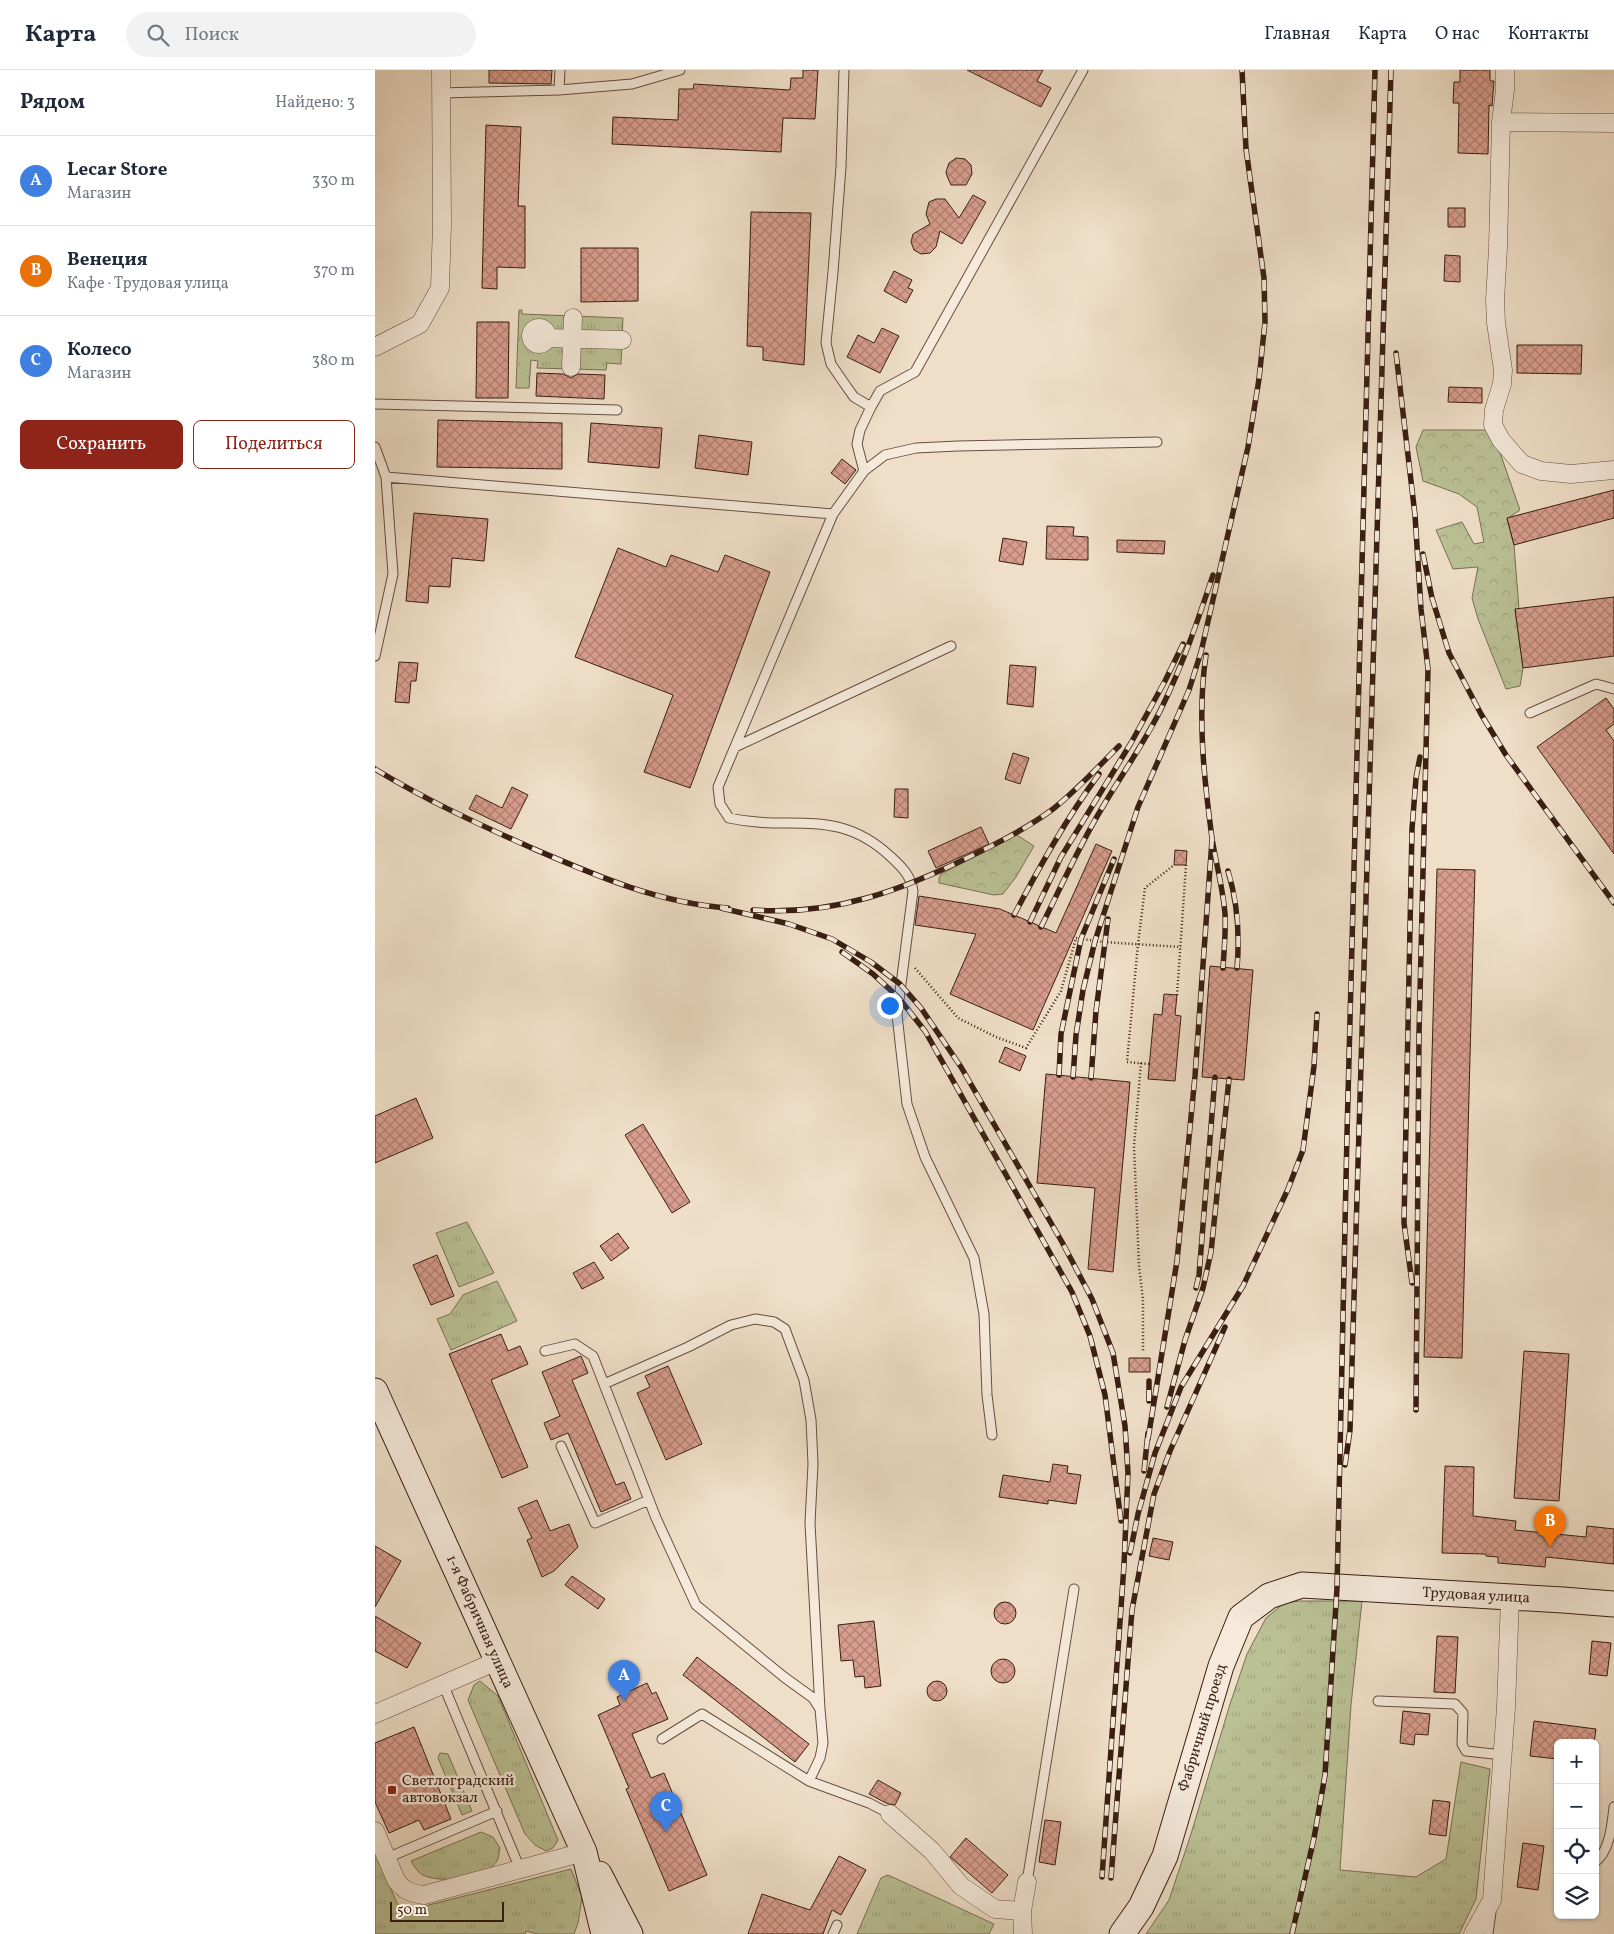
<!DOCTYPE html>
<html lang="ru">
<meta charset="utf-8">
<style>
:root{--surface:#fff;--page:#f2f2f3;--text:#1f2937;--muted:#747a83;--line:#e0e1e3;--accent:#8f2418}
body{margin:0;font-family:Vollkorn,serif;background:var(--page);color:var(--text)}
.controls{position:absolute;right:15px;bottom:15px;display:grid;overflow:hidden;border-radius:8px;box-shadow:0 1px 4px #0004}
.controls button{width:45px;height:45px;display:grid;place-items:center;padding:0;border:0;border-bottom:1px solid var(--line);background:var(--surface);color:var(--text);font:25px sans-serif}
.scale{position:absolute;left:15px;bottom:12px;width:114px;box-sizing:border-box;padding-left:5px;border:2px solid #391e12;border-top:0;font-size:14px;line-height:18px;white-space:nowrap;color:#391e12;-webkit-text-stroke:4px #f5eadb;paint-order:stroke}
.you{position:absolute;left:514px;top:935px;width:18px;height:18px;margin:-12px;border:4px solid #fff;border-radius:50%;background:#1a73e8;box-shadow:0 0 0 8px #1a73e833}
.badge{display:grid;place-items:center;width:32px;height:32px;border-radius:50%;background:var(--accent);color:#fff;font-size:16px;font-weight:700}
.pin{position:absolute;translate:-50% -41px;filter:drop-shadow(0 1px 2px #0008)}
.pin::after{content:'';position:absolute;top:26px;width:18px;height:15px;background:inherit;clip-path:polygon(0 0,100% 0,50% 100%)}
.list{margin:0;padding:0;list-style:none}
h2{display:flex;justify-content:space-between;align-items:center;height:65px;margin:0;padding:0 20px;font-size:21px}
h2 small{font-size:16px;font-weight:400;color:var(--muted)}
.list li{display:grid;grid-template-columns:32px 1fr auto;gap:15px;align-items:center;box-sizing:border-box;height:90px;padding:0 20px;border-top:1px solid var(--line)}
.list b{display:block;font-size:19px;white-space:nowrap}
.list p{margin:0;font-size:16px;white-space:nowrap;color:var(--muted)}
.list em{font-size:16px;font-style:normal;color:var(--muted)}
.actions{display:flex;gap:10px;padding:15px 20px}
.actions a{flex:1;padding:11px 0;border:1px solid var(--accent);border-radius:8px;text-align:center;font-size:18px;color:var(--accent)}
.actions .main{background:var(--accent);color:#fff}
.icon{flex:none;width:28px;height:28px;fill:none;stroke:currentColor;stroke-width:2;stroke-linecap:round;stroke-linejoin:round}
.map{position:relative;flex:none;width:1239px;height:1864px;overflow:hidden}
header{display:flex;align-items:center;gap:30px;box-sizing:border-box;height:70px;padding:0 25px;background:var(--surface);border-bottom:1px solid var(--line)}
header strong{font-size:24px}
nav{display:flex;gap:28px;margin-inline-start:auto;font-size:18px}
.search{width:350px;height:45px;background:var(--page);display:flex;align-items:center;gap:12px;box-sizing:border-box;padding:0 18px;border-radius:28px;color:var(--muted);font-size:19px}
main{display:flex}
aside{flex:1;background:var(--surface)}
.map>svg:first-child{display:block}
.grass{fill:url(#grass-tufts);stroke:#7a7054}
.forest{fill:url(#forest-crowns);stroke:#7a7054}
.building{fill:url(#building-cross-hatch);stroke:#391e12}
.lines{fill:none;stroke-linecap:round;stroke-linejoin:round}
.lane-casing{stroke:#664e40;stroke-width:11}
.street-casing{stroke:#664e40;stroke-width:19}
.secondary-casing{stroke:#391e12;stroke-width:27}
.path{stroke:#391e12;stroke-width:2.5;stroke-dasharray:1 2.5;stroke-linecap:butt}
.lane{stroke:#f5eadb;stroke-width:9}
.street{stroke:#f5eadb;stroke-width:18}
.secondary{stroke:#f5eadb;stroke-width:25}
.rail-casing{stroke:#391e12;stroke-width:5.5}
.rail{stroke:#f5eadb;stroke-width:4;stroke-dasharray:11;stroke-linecap:butt}
.poi-dot{fill:#8f2418;stroke:#f5eadb;stroke-width:2}
.labels{text-anchor:middle;dominant-baseline:central;stroke-width:5;stroke-linejoin:round;paint-order:stroke}
.street-label{font-size:15px;fill:#391e12;stroke:#f5eadb}
.poi-label{font-size:15px;fill:#391e12;stroke:#f5eadb;text-anchor:start}
</style>
<header>
<strong>Карта</strong>
<div class="search"><svg class="icon" aria-label="search" viewBox="0 0 24 24"><circle cx="10" cy="10" r="6"/><path d="M15 15l6 6"/></svg>Поиск</div>
<nav><a>Главная</a><a>Карта</a><a>О нас</a><a>Контакты</a></nav>
</header>
<main>
<aside>
<h2>Рядом<small>Найдено: 3</small></h2>
<ul class="list">
<li><span class="badge" style="background:#3f7fe0">A</span><div><b>Lecar Store</b><p>Магазин</p></div><em>330 m</em></li>
<li><span class="badge" style="background:#e8710a">B</span><div><b>Венеция</b><p>Кафе · Трудовая улица</p></div><em>370 m</em></li>
<li><span class="badge" style="background:#3f7fe0">C</span><div><b>Колесо</b><p>Магазин</p></div><em>380 m</em></li>
</ul>
<div class="actions"><a class="main">Сохранить</a><a>Поделиться</a></div>
</aside>
<div class="map">
<svg width="1239" height="1864" viewBox="0 0 1239 1864">
<defs>
<pattern id="grass-tufts" width="24" height="20" patternUnits="userSpaceOnUse" patternTransform="scale(1.25)"><rect width="24" height="20" fill="#bac195"/><path d="M3 7l-1-3M5 7V3M7 7l1-3M15 17l-1-3M17 17v-4M19 17l1-3" fill="none" stroke="#a1a57f"/></pattern>
<pattern id="forest-crowns" width="20" height="18" patternUnits="userSpaceOnUse" patternTransform="scale(1.25)"><rect width="20" height="18" fill="#bac195"/><path d="M2 6a3 3 0 1 1 6 0M12 15a3 3 0 1 1 6 0" fill="none" stroke="#a1a57f"/></pattern>
<pattern id="building-cross-hatch" width="8" height="8" patternUnits="userSpaceOnUse" patternTransform="scale(1.25)"><rect width="8" height="8" fill="#d99e8e"/><path d="M0 0l8 8M0 8l8-8" fill="none" stroke="#b18073"/></pattern>
</defs>
<rect width="100%" height="100%" fill="#efdfc8"/>
<filter id="stains"><feTurbulence type="fractalNoise" baseFrequency=".004" numOctaves="4"/><feColorMatrix values="0 0 0 0 .2 0 0 0 0 .09 0 0 0 0 .02 0 0 0 .5 -.17"/></filter>
<radialGradient id="worn" r=".72"><stop offset=".6" stop-color="#630" stop-opacity="0"/><stop offset="1" stop-color="#630" stop-opacity=".3"/></radialGradient>
<path class="grass" d="M144,240H147V244L248,248L246,294L232,293L231,300L162,298L163,291L156,290L154,318H141Z
M92,1152L119,1203L84,1217L61,1163Z
M122,1211L142,1251L76,1280L62,1249L75,1244L88,1225Z
M924,1531H987L976,1635L965,1800L1041,1807L1071,1789L1086,1692L1115,1699L1101,1829L1084,1864H771L794,1830L816,1764L855,1634L872,1584L891,1548L909,1533Z
M105,1611L123,1626L183,1770L178,1778L171,1781L160,1775L150,1764L93,1630L99,1615Z
M65,1683L73,1684L97,1741L87,1745L63,1688Z
M106,1762L118,1767L125,1778C124,1781 124,1786 123,1789C114,1809 66,1814 48,1805C43,1803 39,1796 36,1791Z
M0,1783L26,1842L196,1799L207,1827L203,1853L199,1864H163L151,1861L150,1864H0Z
M513,1805L619,1854L614,1864H482L506,1808Z"/>
<path class="forest" d="M1048,360H1110L1122,374L1145,440L1132,449L1139,475L1144,539L1140,540L1148,598L1145,616L1131,619L1103,549L1097,528L1103,497L1078,499L1061,460L1087,452L1099,474L1109,472L1102,437L1084,424L1048,411L1041,377Z
M642,765L659,776L641,807L628,824L619,825L564,813V808L566,804Z"/>
<path class="building" d="M114,0H177L176,14L114,13Z
M428,0H443L440,49L408,48L406,82L237,74L238,47L303,50L304,19H318L319,14L415,20L416,8H428Z
M592,0H668L662,11L676,18L666,37Z
M1085,0H1115V11H1119L1117,36L1114,35L1113,84L1083,83L1084,33H1078L1079,12H1085Z
M111,55L146,57L143,136H150V198L122,197V219L107,218Z
M581,88L590,89L596,95L597,104L591,115H576L572,106L571,102L574,93Z
M598,125L611,132L587,174L565,161L561,177L555,183L546,184L539,180L536,172L538,164L555,154L551,144L554,132L561,129H570L584,148Z
M1073,138H1090V157H1073Z
M376,142L436,143L429,295L388,290V277L372,276Z
M206,178H263V231L206,232Z
M1070,185L1085,186V212L1069,211Z
M519,201L537,210L533,218L538,220L531,233L509,221Z
M102,252H134L133,328H101Z
M507,258L524,266L505,303L472,287L483,265L499,273Z
M1142,275H1207L1206,304L1142,303Z
M162,303L188,304L196,308L203,304L230,305L229,329L161,326Z
M1074,317L1107,318V333L1073,332Z
M63,350L187,353V399L62,397Z
M216,353L287,358L284,398L213,392Z
M324,365L377,372L373,405L320,398Z
M467,389L481,400L470,414L456,403Z
M1239,420V448L1139,475L1132,448Z
M39,443L113,449L109,491L77,488L75,517L54,516L53,533L31,531Z
M672,456L699,457L698,466L713,467V490L671,489Z
M628,468L652,472L648,495L624,491Z
M742,470L790,471L789,484L742,482Z
M243,478L291,497L296,485L343,502L350,485L395,502L315,718L269,702L298,625L200,587Z
M1239,527V586L1148,598L1140,539Z
M24,592L43,593L41,611H36L34,633L20,632Z
M635,595L661,597L658,637L632,634Z
M1231,628L1239,639V654L1231,660L1239,671V784L1162,677Z
M638,683L654,688L645,714L630,709Z
M137,717L153,725L136,759L94,739L101,725L127,738Z
M520,719H533V748L519,747Z
M606,757L614,774L561,798L553,781Z
M721,774L737,781L658,960L575,924L601,864L540,855L544,826L625,839L681,863Z
M800,780L812,781L811,795H799Z
M1062,799L1100,800L1087,1288L1049,1287Z
M835,896L878,900L869,1010L827,1007Z
M789,924L802,925L800,945L806,946L800,1011L773,1009L779,944L787,945Z
M630,977L651,986L645,1001L624,992Z
M671,1004L755,1012L738,1202L713,1199L720,1118L662,1113Z
M41,1028L58,1068L0,1093V1046Z
M268,1054L315,1132L297,1143L250,1065Z
M243,1163L254,1178L236,1191L225,1176Z
M62,1185L79,1226L56,1235L38,1195Z
M219,1192L229,1208L207,1219L198,1203Z
M126,1264L133,1281L145,1276L153,1294L116,1310L153,1397L127,1408L74,1284Z
M1149,1281L1194,1284L1184,1431L1139,1428Z
M206,1286L213,1303L197,1310L241,1415L249,1412L256,1429L226,1442L193,1363L176,1370L169,1353L185,1346L167,1302Z
M754,1288H775V1302H754Z
M293,1296L327,1374L291,1390L262,1323L275,1317L270,1306Z
M678,1394L693,1396L692,1403L706,1405L701,1434L673,1430V1434L624,1427L628,1405L675,1412Z
M1070,1396L1099,1397L1098,1446L1141,1451L1140,1460L1211,1467L1212,1456L1239,1459V1494L1171,1487L1170,1497L1123,1493V1487L1111,1486V1484L1067,1483Z
M162,1430L175,1461L194,1454L203,1477L179,1501L167,1507L152,1470L157,1468L143,1438Z
M778,1468L798,1472L794,1490L774,1486Z
M0,1476L26,1491L0,1537Z
M197,1506L230,1529L223,1539L190,1515Z
M619 1543a11 11 0 1 1 22 0a11 11 0 1 1-22 0Z
M0,1546L46,1573L32,1598L0,1581Z
M499,1551L506,1616L490,1618L489,1606L480,1607L478,1590L466,1591L463,1555Z
M1062,1566L1083,1567L1080,1623L1059,1622Z
M1217,1571L1236,1573L1232,1606L1214,1604Z
M322,1587L434,1674L420,1692L308,1605Z
M616 1601a12 12 0 1 1 24 0a12 12 0 1 1-24 0Z
M552 1621a10 10 0 1 1 20 0a10 10 0 1 1-20 0Z
M272,1613L277,1624L281,1622L293,1649L257,1664L276,1708L289,1703L332,1805L294,1821L251,1719L254,1718L223,1645L245,1635L242,1627Z
M1028,1641L1055,1644L1053,1665L1040,1664L1039,1675L1025,1673Z
M1159,1651L1221,1659L1219,1673H1183V1689L1155,1686Z
M39,1657L76,1749L49,1760L44,1750L14,1763L0,1732V1673Z
M503,1710L526,1723L520,1735L513,1734L494,1724Z
M1058,1730L1075,1732L1071,1766L1054,1764Z
M670,1750L686,1752L680,1795L664,1792Z
M591,1768L633,1805L617,1823L575,1787Z
M1148,1773L1169,1776L1163,1820L1142,1817Z
M464,1786L491,1800L466,1845L457,1840L448,1864H373L387,1824L435,1840Z"/>
<g class="lines">
<g class="lane-casing">
<path id="lane" d="M469,0L466,97L458,202L451,273L456,294L469,313L479,327L496,337L485,360L482,374L489,401
M184,20L185,0
M65,23L184,20L257,14L305,0
M0,334L242,340
M496,337L505,321L540,302L708,0
M0,377L11,407L18,504L0,586
M11,407L458,444L343,717L345,734L354,748C417,762 462,736 516,787C527,797 536,806 538,821L522,945L532,1034L550,1087L599,1188L609,1244L612,1325L617,1365
M458,444L489,401L510,385L541,378L583,376L782,372
M1155,643L1221,614L1239,619
M360,677L576,576
M170,1281L200,1274L218,1286L281,1448L321,1535L409,1607L438,1628L445,1639L448,1673L445,1688L434,1711
M229,1314L313,1277L356,1255L380,1249L399,1252L410,1259L429,1310L436,1350L438,1394L435,1453L445,1639
M186,1376L220,1453L274,1430
M68,1614L145,1799
M1003,1631L1080,1634L1088,1643L1087,1674L1091,1681L1128,1685
M287,1669L327,1644L434,1711L494,1733L515,1744
M12,1788L122,1741
M1220,1792C1235,1781 1237,1754 1239,1737
M652,1812L699,1519
M458,1864L462,1855
M1113,1864L1116,1842"/>
</g>
<g class="street-casing">
<path id="street" d="M1130,0V20L1126,52L1239,53
M1126,52L1123,178L1120,230L1121,253L1128,300L1127,314L1119,340L1118,355L1126,370L1147,394L1166,401L1196,404L1239,400
M156 266a8 8 0 1 1 16 0a8 8 0 1 1-16 0Z
M171,268L247,270
M0,277L45,254L65,218L67,154L66,0
M196,297L198,248
M0,1644L122,1591
M515,1744L557,1781L586,1816L620,1839L647,1841
M0,1761L21,1810C29,1821 35,1823 49,1825L209,1782
M648,1864L647,1841L652,1812
M1098,1864L1117,1830L1131,1637L1135,1528"/>
</g>
<g class="secondary-casing">
<path id="secondary" d="M0,1321L209,1782L229,1864
M224,1804L255,1864
M747,1864L766,1837L790,1786L846,1596L866,1547L894,1526L927,1515L1188,1530L1239,1534"/>
</g>
<path class="path" d="M540,898L583,948L621,967L651,978L686,921L701,868L728,872L806,877
M802,925L811,795
M766,993L759,1076L764,1196L768,1230V1282
M774,994L752,992L763,874L770,818L799,795"/>
<use href="#lane" class="lane"/>
<use href="#street" class="street"/>
<use href="#secondary" class="secondary"/>
<g class="rail-casing">
<path id="rail" d="M1021,283L1040,445L1046,539L1053,599L1044,964L1041,1340
M1048,484L1057,528L1074,583L1106,644L1131,685L1239,833
M831,585C822,645 829,709 837,768C841,794 848,818 850,844C851,862 849,880 848,898
M0,699C51,730 105,755 159,779C222,806 284,833 353,838
M853,801C863,834 865,864 862,898
M346,838L414,854L457,869L496,892L525,914L546,938L586,997L687,1172L717,1229L738,1283L750,1356L753,1403L749,1495L727,1807
M378,840C460,846 528,820 600,784C627,771 654,757 678,739C702,720 723,697 744,676
M639,845C665,796 691,749 724,704
M655,852L686,787L756,673L790,611L808,574
M666,857C686,817 704,776 727,738C747,704 770,672 787,637C808,594 823,550 838,505
M467,882L498,904L523,927L550,961L697,1222L715,1266L730,1325L746,1451
M684,1005L686,964L706,869L739,789
M698,1007L701,965L708,920L720,871L763,737L814,620L826,582L873,377L884,309L890,252L889,208L871,79L867,0
M716,1008L721,941L733,849
M1037,1213L1029,1153L1037,759L1041,708L1045,687
M821,1218L824,1205L840,1007
M774,1331V1311
M792,1337L810,1270L828,1218L836,1182L854,1009
M773,1369L802,1191L820,1006L837,770
M970,1395L975,1360L1016,0
M769,1401L773,1363
M755,1483L763,1444L780,1383L806,1317L868,1216L913,1119L928,1080L939,996L942,944
M736,1808L757,1540L779,1424L795,1381L850,1257
M917,1864L939,1768L950,1705L962,1518L972,1064L1000,0"/>
</g>
<use href="#rail" class="rail"/>
</g>
<rect class="poi-dot" x="12" y="1715" width="10" height="10" rx="2.5"/>
<g class="labels">
<g class="street-label">
<text transform="translate(1101 1526) rotate(3)">Трудовая улица</text>
<text transform="translate(104 1552) rotate(66)">1-я Фабричная улица</text>
<text transform="translate(828 1658) rotate(-73)">Фабричный проезд</text>
</g>
<g class="poi-label">
<text x="27" y="1711">Светлоградский<tspan x="27" dy="17">автовокзал</tspan></text>
</g>
</g>
<rect width="100%" height="100%" filter="url(#stains)"/>
<rect width="100%" height="100%" fill="url(#worn)"/>
</svg>
<div class="controls">
<button>+</button>
<button>−</button>
<button><svg class="icon" aria-label="locate" viewBox="0 0 24 24"><circle cx="12" cy="12" r="6"/><path d="M12 2v4M12 18v4M2 12h4M18 12h4"/></svg></button>
<button><svg class="icon" aria-label="layers" viewBox="0 0 24 24"><path d="M12 4l9 5-9 5-9-5zM3 14l9 5 9-5"/></svg></button>
</div>
<div class="scale">50 m</div>
<div class="you"></div>
<div class="pin badge" style="left:249px;top:1631px;background:#3f7fe0">A</div>
<div class="pin badge" style="left:1175px;top:1477px;background:#e8710a">B</div>
<div class="pin badge" style="left:291px;top:1762px;background:#3f7fe0">C</div>
</div>
</main>
